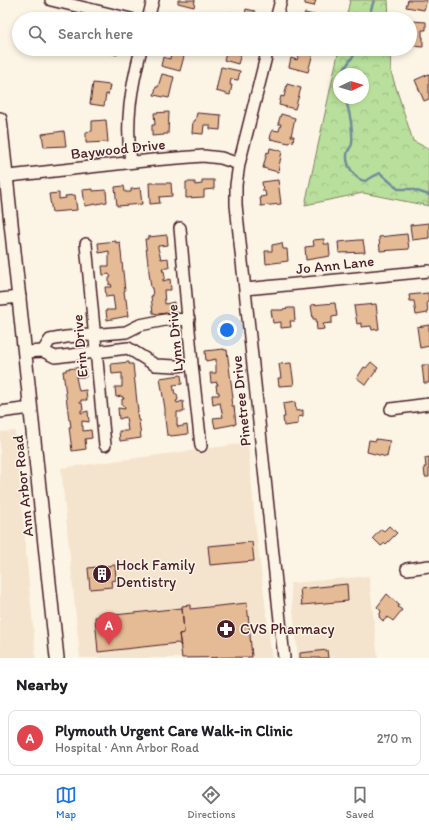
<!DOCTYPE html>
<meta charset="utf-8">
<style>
:root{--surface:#fff;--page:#f6f6f6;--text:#202124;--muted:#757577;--line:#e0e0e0;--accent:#1a73e8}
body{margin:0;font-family:Itim,sans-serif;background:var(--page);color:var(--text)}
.compass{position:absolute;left:333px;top:68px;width:36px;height:36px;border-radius:50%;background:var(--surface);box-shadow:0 2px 6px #0003;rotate:86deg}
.you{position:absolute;left:227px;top:330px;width:14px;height:14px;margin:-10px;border:3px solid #fff;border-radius:50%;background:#1a73e8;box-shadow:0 0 0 6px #1a73e833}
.badge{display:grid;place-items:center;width:26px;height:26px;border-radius:50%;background:var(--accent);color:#fff;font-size:13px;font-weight:700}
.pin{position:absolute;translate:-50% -33px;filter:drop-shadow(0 1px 2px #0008)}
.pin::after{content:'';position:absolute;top:21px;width:14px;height:12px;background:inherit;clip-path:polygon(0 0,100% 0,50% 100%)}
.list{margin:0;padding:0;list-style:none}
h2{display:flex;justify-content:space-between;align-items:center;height:52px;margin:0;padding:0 16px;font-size:17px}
h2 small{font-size:13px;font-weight:400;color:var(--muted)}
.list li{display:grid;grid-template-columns:26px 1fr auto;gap:12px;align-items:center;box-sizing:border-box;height:56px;margin:0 8px 8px;padding:0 8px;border:1px solid var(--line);border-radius:8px}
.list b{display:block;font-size:15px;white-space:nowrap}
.list p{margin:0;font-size:13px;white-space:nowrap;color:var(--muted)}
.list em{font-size:13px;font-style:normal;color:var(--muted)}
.icon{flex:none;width:22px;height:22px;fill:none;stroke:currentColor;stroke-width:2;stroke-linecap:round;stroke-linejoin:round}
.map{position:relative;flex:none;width:429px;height:658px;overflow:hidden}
.search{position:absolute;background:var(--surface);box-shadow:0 2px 6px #0003;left:12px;right:12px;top:12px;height:44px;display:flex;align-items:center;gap:10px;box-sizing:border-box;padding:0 14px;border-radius:22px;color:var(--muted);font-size:15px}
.sheet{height:116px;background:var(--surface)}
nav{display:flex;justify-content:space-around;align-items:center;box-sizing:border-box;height:56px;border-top:1px solid var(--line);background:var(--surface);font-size:11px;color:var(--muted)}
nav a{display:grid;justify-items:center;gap:2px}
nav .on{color:var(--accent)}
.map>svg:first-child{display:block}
.built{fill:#f5e4cd}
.forest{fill:url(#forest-crowns);stroke:#817f63;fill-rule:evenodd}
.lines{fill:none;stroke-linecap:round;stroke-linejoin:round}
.stream{stroke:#728c9f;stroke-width:2.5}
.building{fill:#e5bb95;stroke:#4a1f2b}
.minor-casing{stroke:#4a1f2b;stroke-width:14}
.major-casing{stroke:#4a1f2b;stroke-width:16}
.minor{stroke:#fcf5e5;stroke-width:11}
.major{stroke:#fcf5e5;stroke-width:13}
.labels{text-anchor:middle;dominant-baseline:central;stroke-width:3;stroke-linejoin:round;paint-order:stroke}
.street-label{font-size:15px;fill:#4a1f2b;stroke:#fcf5e5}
.poi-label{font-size:15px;fill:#4a1f2b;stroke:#fcf5e5;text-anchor:start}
</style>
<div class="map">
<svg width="429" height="658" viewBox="0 0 429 658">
<defs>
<pattern id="forest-crowns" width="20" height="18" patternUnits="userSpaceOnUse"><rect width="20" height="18" fill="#b8df9b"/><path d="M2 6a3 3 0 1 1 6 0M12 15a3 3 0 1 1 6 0" fill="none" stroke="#a0bf86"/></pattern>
</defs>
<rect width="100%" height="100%" fill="#fcf5e5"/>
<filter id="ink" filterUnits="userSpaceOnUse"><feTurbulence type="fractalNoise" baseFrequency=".025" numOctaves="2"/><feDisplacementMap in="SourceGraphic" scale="8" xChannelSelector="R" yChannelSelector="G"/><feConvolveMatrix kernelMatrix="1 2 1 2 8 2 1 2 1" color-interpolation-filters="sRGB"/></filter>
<g filter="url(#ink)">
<path class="built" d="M15,431L36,658H0V432Z
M248,443L255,522L272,658H80L61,468Z
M369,576L378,658H298L290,583Z"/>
<path class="forest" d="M350,0H388L389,19H346Z
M339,49H390L391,72L413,141L429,149V206L363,193L305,205ZM339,74H363V98H339Z"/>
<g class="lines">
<path class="stream" d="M368,19L374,0
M341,74L353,56L361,49
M339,76C335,82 334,87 339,92
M344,98C350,107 353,133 352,144C351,148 347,150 347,155C346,165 355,180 365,181L380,173L398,189H411L429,195"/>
</g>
<path class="building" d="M178,0H195L194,7L178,3Z
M305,0H316L314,6L305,4Z
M408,0H427L424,10L406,7Z
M246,9L255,11L253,19H228L230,12L245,15Z
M177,13L191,16L190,19H176Z
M305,13L318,16L317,19H303Z
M412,21L426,22V30H422V37H423V47L410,46V29H412Z
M96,49H119L117,55Z
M169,49H186L180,71L161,66L163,57L170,59L171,52H169Z
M227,49H240L239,54H241L238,64L224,60Z
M298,49H314L308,72L289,67L291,58L297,60L299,54H297Z
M221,67L240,71L238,80L231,79L230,85H232L230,95L216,91Z
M162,74L174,77L169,98L154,95L156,87H158Z
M429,74V99L424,101L415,80Z
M93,83L110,85L108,95L106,94L104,106L90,104Z
M287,84L301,88L295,109L279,105L281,96L284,97Z
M169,112L168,134H164V135L152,136V125H155L154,113Z
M197,113L221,115L220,130L210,129V125H204L203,134L192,133L193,121H195Z
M281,114L295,118L291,136H294L293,142L290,141L289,143L270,139L272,130L279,131L281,124H278Z
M106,120L108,142L86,143V132L92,131V121Z
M64,131L66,146L44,147L42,134Z
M270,148L282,151L278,172L263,168L267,152L269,153Z
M202,180H214V189L204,190V197L186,198V182H195V185L202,184Z
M278,180L281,204L261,206L260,197L266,196L265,191H263L262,182Z
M149,183H171L172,196L159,197L160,203L150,204Z
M124,186L125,192H131V189L140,188L142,204L117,206L115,187Z
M93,189V191L106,190L107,202L85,206L83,190Z
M59,193V199L66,198L65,196L75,195L77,210L52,212L49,194Z
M429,223V238L412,240L410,225Z
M407,234L409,249L380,251L379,237Z
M167,235L168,245L158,246V248L161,259L168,258L169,268H162L163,270L162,271H164L165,278L163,279V281L170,279L171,290H164L165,304L174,302L175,312L158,314L153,313L151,296H153L152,288H151L145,239H148V237Z
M324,239V244H329L330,256L306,260L305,247L314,246L313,240Z
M359,240H363L365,252L339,253L338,242Z
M116,241V243L120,242L125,291H124L125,299H126L128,316L107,320L106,310H115L113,296L106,297L105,287H112L111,284L109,285V278L111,277L109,274L103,275L102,266H109V251L99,253L98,243Z
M282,243L283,249H287L288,261L266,264L265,251H272V245Z
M428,293L429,302H427L428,313L416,315L414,301H410L409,295Z
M335,303L337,316L332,317V323L323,324L324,329L317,330L316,319H313L311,305Z
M376,304L379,329L372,330L371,326L361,327V323L357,324L354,306Z
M289,308H294L295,321H290L291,327L281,328V322L273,323L271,310H283V309Z
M429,325V346L420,348L417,327Z
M224,349V350H227L233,398L231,399L232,406H234L236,424L215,428L213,418L223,417L220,403L213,405L212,395H219V392H217L216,385H218V384H217V382L211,383L210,373H216V359L206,361L205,351Z
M129,362V364H133L138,412H137L138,420H139L141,438L120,441L119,431H128L126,417L119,419L118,408L125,409L124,406H122V399H124V398H123L122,396L116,397L115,387H122V373L112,374L111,364Z
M371,362L378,368L366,385L357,378L364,367L366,368Z
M291,363L294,385L279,386L278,378H281L279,364Z
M422,365H429V383H424Z
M85,367L86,377H76L79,391L86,390L87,400H81V402H80V403H82L83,410H81V413L88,411L89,422L82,421V426H83V431L91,430L92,438L85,439L86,449L72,451L69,427H71L70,420H69L63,371H66V369Z
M181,375L182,384L173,385L175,394H177L178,400L176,401L177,403L183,401L184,412H177V425L178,427L187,425L188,434L171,436L170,435H167L165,419V409L160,378Z
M295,402L296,411L303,410V416L298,417V424L284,426L283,417H285L283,404Z
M376,439L390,441L387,457L367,452L369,440L376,441Z
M429,457V477H425L424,467H426L425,458Z
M389,526L397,533L386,544L385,543L381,546L373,538L381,529L384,531Z
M252,542L254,561L210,565L208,546Z
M115,565L116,580L111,581L112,587L90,589L88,568Z
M347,584L348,601L302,605L300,589Z
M387,594L399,605L398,607L402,610L393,621L388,617L383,621L379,617L381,611L377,607Z
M247,603L252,657L182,658L179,634L184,633L182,606L190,605V609Z
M182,608L184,633L179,634L181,646L178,643L98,652L95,617Z
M327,650L328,658H300V653Z"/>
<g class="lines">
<g class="minor-casing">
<path id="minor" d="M51,0L131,19
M148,19L153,0
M276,19L281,0
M268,49L239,164L236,185V205L284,658
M131,162C125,122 131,88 141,49
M0,177L153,160L203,156L221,158L239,164
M180,228L192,364L201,446
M86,244L105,445
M245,289L429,271
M0,299L20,297
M43,351L50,340L66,337L126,332L140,325L165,320L189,319
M25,352L43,351L55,357L128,348L155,365L176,366L192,364
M391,409L429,404
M0,412L31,408
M407,569L429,566"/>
</g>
<g class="major-casing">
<path id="major" d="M0,119L57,658"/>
</g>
<use href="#minor" class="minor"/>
<use href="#major" class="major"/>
</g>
</g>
<defs>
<g id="building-disc" transform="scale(1)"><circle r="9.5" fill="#4a1f2b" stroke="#fcf5e5"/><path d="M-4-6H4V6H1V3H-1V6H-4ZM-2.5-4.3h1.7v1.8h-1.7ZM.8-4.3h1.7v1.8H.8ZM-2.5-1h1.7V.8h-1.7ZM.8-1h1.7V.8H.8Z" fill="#fff"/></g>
<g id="pharmacy-disc" transform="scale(1)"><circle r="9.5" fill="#4a1f2b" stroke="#fcf5e5"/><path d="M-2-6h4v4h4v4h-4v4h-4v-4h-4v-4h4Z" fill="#fff"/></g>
</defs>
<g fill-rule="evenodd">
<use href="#building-disc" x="102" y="574"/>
<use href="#pharmacy-disc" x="226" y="629"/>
</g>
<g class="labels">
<g class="street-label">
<text transform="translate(118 149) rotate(-6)">Baywood Drive</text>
<text transform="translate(335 265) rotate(-6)">Jo Ann Lane</text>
<text transform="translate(175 338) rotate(-95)">Lynn Drive</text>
<text transform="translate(80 346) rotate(-95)">Erin Drive</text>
<text transform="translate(241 401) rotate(-96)">Pinetree Drive</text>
<text transform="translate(23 486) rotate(-96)">Ann Arbor Road</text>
</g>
<g class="poi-label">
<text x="116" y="565">Hock Family<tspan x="116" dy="17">Dentistry</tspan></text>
<text x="240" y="629">CVS Pharmacy</text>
</g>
</g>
</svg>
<svg class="compass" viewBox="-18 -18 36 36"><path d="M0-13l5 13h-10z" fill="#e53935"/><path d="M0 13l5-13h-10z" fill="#757577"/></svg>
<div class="you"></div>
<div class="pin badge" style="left:109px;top:645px;background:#e0444e">A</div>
<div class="search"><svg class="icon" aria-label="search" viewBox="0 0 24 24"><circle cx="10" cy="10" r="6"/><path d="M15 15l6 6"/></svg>Search here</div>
</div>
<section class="sheet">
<h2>Nearby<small></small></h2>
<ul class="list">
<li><span class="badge" style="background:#e0444e">A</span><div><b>Plymouth Urgent Care Walk-in Clinic</b><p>Hospital · Ann Arbor Road</p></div><em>270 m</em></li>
</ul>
</section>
<nav>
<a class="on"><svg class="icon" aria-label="map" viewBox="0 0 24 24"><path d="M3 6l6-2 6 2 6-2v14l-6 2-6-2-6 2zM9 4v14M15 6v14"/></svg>Map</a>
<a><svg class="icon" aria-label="directions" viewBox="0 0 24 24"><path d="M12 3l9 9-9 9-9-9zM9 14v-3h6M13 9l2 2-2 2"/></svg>Directions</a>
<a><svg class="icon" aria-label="saved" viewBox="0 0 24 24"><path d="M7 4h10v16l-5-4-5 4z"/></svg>Saved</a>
</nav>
